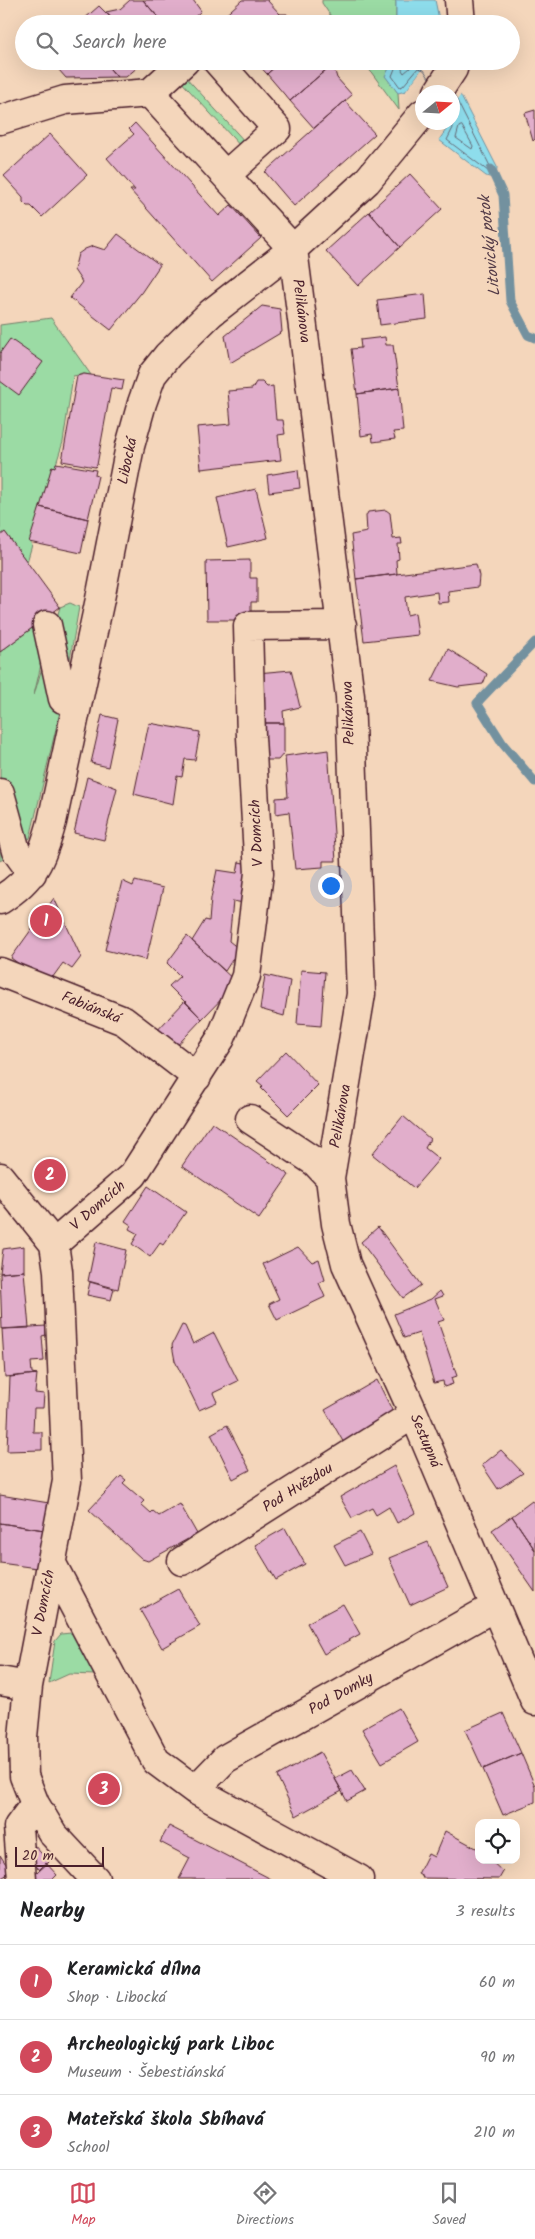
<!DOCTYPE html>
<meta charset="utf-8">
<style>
:root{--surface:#fff;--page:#f6f6f6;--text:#202124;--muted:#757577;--line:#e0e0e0;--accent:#d1495b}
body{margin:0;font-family:Kalam,sans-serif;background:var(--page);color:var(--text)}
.controls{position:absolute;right:15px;bottom:15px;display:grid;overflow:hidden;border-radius:10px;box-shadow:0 5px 20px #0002}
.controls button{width:45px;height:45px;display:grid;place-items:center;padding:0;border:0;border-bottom:1px solid var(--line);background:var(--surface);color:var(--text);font:25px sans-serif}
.compass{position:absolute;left:415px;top:85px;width:45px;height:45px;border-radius:50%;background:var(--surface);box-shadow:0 5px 20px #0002;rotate:72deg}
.scale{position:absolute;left:15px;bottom:12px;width:89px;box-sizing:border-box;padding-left:5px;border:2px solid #4a1f2b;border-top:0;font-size:14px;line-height:18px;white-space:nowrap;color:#4a1f2b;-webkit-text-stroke:4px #f4d6bb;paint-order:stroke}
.you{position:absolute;left:330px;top:885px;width:18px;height:18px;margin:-12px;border:4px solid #fff;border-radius:50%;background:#1a73e8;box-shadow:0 0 0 8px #1a73e833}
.badge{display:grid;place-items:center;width:32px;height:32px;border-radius:50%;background:var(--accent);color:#fff;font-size:16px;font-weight:700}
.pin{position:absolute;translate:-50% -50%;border:2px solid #fff;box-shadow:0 1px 5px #0006}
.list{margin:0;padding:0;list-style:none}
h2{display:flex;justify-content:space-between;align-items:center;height:65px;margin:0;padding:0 20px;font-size:21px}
h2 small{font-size:16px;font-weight:400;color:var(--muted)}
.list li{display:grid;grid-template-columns:32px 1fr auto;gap:15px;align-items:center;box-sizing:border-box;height:75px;padding:0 20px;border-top:1px solid var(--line)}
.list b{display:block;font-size:19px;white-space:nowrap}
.list p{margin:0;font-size:16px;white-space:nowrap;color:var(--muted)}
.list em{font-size:16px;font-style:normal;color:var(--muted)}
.icon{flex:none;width:28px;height:28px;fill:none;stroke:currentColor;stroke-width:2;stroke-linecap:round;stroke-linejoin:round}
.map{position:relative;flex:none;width:535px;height:1879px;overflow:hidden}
.search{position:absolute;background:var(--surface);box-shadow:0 5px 20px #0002;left:15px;right:15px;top:15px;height:55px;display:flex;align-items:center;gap:12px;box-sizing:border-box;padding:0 18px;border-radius:28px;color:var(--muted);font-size:19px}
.sheet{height:290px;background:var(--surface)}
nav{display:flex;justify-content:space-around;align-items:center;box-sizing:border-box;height:70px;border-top:1px solid var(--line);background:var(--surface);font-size:14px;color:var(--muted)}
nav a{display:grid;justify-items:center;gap:2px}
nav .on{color:var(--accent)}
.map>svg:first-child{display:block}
.green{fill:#9bdba4;stroke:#727d68}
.water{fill:#8eddec;stroke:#73919f}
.pier{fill:#f4d6bb}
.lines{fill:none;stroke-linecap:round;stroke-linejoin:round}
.shore{stroke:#656b78;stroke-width:1}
.stream{stroke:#73919f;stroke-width:9}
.building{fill:#e1aecb;stroke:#4a1f2b}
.minor-casing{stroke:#4a1f2b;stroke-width:31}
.minor{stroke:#f4d6bb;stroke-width:28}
.labels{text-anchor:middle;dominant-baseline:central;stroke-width:4;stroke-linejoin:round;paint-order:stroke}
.street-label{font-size:15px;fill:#4a1f2b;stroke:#f4d6bb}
.water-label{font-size:16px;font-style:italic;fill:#543c48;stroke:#f4d6bb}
</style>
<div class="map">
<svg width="535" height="1879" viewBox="0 0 535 1879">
<rect width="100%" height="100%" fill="#f4d6bb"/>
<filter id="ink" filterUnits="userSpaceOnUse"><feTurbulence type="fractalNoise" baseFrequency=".02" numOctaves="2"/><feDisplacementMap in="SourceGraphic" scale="10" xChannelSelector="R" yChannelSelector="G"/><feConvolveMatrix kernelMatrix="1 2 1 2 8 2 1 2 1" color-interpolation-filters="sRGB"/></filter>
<g filter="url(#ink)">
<path class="green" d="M322,0H396V24H336L322,3Z
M363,61H393L386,76L398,93L399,110Z
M183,74L247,144L242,148L178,78Z
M51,318L91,375L84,374L73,376L63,442L55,467H52L30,542L32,545L27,562L5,532L0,536V325Z
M70,603L79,607L63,699L30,838L16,851L0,861V652L53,613L34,695L60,607Z
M71,1633L75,1636L95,1675L69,1674L49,1683L55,1641L61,1634Z"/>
<path class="water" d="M396,0H435L440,24H396Z
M393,61H443L497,167L496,179L486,176L439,140L448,127L446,123L452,122V92L420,72L406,91L398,93L385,76Z"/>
<path class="pier" d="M428,61H446L462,93L453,106L452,92H428L420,77L408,93L404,94Z"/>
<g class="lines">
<path class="shore" d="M398,61L392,76L400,87L403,86L418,68L424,70L429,78
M404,61L402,70L404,73C414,65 417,59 430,66L432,61
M452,122L453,128L447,140L488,171H491V168L454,95
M462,126L473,146L472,149L456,138L459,127Z"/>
<path class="stream" d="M491,169L503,195L510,301L528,335L535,338
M535,642L477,703L503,744L535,782"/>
</g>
<path class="building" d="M130,0H143L164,24H117L106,12L120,9Z
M143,0H193L201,11L187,24H164Z
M242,0H267L280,14L270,24H221L219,21Z
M99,6L117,24H70L83,20Z
M280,14H287L289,24H270Z
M51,61H103L117,77L66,78Z
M103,61H145L126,77H117Z
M255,61H281L267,74Z
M281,61H322L328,68L290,101L267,74Z
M328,68H334L337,78L352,95L314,128L290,101Z
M345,101L375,134L294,206L265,172Z
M535,110V139L533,141L525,113Z
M135,123L219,216L231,205L261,238L212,282L130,190H135L107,158L134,134L129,129Z
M50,134L87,175L42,217L31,206H27L23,202V197L4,176Z
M410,174L442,209L400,247L369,212Z
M369,212L400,247L358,286L326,251Z
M118,234L160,265L141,293L111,330L70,298L82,282L74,270L78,254L85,249L93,246L105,250Z
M425,294L427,319L380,325L377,300Z
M262,306L280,309L282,332L230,363L225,336Z
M385,337L386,345H393L399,388L357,394L351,349L361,348L360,340Z
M10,339L43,362L19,395L0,381V353Z
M84,374L124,380L122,390L111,388L97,465L95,467L62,461L77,376Z
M256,382H262L267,387L273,386L276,420H283L285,434L278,435L281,460L201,469L197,427L231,424L228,391L252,389Z
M399,388L403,431L393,432L395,439L373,442L372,434L361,436L357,394Z
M56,463L96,470L95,475L98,476L88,519L40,507L52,466L55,467Z
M298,470L300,488L269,492L267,475Z
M256,489L268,538L228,547L217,498Z
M40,507L88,519L81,553L29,542Z
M386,510L390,513L393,539L401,538L402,544H398L399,559L396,560L397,574L356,579L351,535L367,532L366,516L368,512Z
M5,532L60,607L0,652V536Z
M250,560V578H257V602H251V620H207L206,561Z
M476,564L479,576L478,587L448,591L449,602L438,603L437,592L405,597L407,615L415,613L418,635L364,641L356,579Z
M448,649L487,674L483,684L458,687L432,681Z
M291,670L300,707L283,711L284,723H260L257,673Z
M102,715L118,719L108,767L91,763Z
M149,723L200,732L195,760L185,759L182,777L177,776L173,804L134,794Z
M260,723H284V753L278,760H260Z
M328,750L336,861H323V867L295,869L289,812L276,814V798L288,797L285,756Z
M87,777L117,788L104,840L74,833Z
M239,862L253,865L249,904L233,901L229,941L239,949L225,971L192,941L205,920L209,921L211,898L217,870L237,873Z
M122,881L133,886L135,881L163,888L146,960L105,950Z
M54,898L81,957L72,969L63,963L47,985L11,958Z
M187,936L237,983L202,1019L169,986L180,976L167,963Z
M301,970L325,972L321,1026L297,1024Z
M265,975L290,981L284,1016L260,1009Z
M185,1001L202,1019L170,1053L152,1036Z
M286,1051L318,1085L288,1115L261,1088L263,1086L257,1081Z
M403,1116L430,1139L425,1148L439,1159L414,1188L372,1154Z
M212,1122L289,1175L259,1219L182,1166Z
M148,1186L186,1212L163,1245L160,1243L150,1257L132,1244L138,1234L129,1229L131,1225L125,1221Z
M378,1227L421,1285L403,1298L361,1242Z
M96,1242L126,1250L118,1289L88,1281Z
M24,1246V1271L0,1273L3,1249Z
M298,1247L312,1262L319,1259L325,1280L319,1283L325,1297L277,1320L269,1304L279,1299L263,1264Z
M24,1271L29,1328L2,1329L0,1273Z
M90,1282L114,1289L111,1300L87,1295Z
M440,1291L443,1296L435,1299L444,1320L438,1322L457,1376L451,1378L453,1384L444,1387L443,1381L434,1383L419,1333L404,1338L394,1314L431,1299Z
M182,1325L185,1326L193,1344L214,1333L238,1381L213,1393L217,1402L199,1410L175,1361L172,1345Z
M46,1326V1335L42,1336L44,1361L31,1362L32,1373L37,1374L5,1377L2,1329Z
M37,1374L35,1393L44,1394L43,1408H34L33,1432H42V1450L7,1451L10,1377Z
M377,1380L394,1414L345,1445L325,1410Z
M227,1425L250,1470L233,1479L211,1434Z
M501,1450L523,1473L498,1489L482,1465Z
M394,1466L415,1513L397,1523L389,1507L376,1515L372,1508L352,1518L340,1497Z
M121,1476L126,1480L123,1483L144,1501L141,1504L151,1513L153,1511L159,1516L180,1504L197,1534L148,1561L142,1559L89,1510Z
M0,1495L49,1503L44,1530L0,1523Z
M532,1501L535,1505V1550L512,1516Z
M512,1516L535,1550V1592L492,1530Z
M0,1523L44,1530L37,1568L0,1563Z
M285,1528L305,1564L276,1580L255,1545Z
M360,1532L371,1554L345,1565L334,1545Z
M428,1542L448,1587L410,1605L389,1558Z
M178,1589L200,1626L162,1648L140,1610Z
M343,1604L360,1634L324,1654L307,1623Z
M399,1708L418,1742L382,1763L362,1729Z
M503,1713L521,1753L483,1769L465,1730Z
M320,1752L342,1791L296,1816L277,1776Z
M521,1753L535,1786V1802L503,1815L483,1769Z
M352,1770L365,1791L347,1801L335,1779Z
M169,1826L271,1879H179L190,1858L160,1842Z
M445,1831L478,1849L479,1860H490L503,1872L499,1879L422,1878L423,1877L418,1874L428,1854L434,1857Z
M33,1844L49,1862L40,1870L24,1853Z
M0,1855L11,1872L0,1879Z
M46,1863L57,1875L53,1879H30Z"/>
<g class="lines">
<g class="minor-casing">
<path id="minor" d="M459,0L461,24
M217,61L277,129L226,175
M438,92L453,69L455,61
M150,93L185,61
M0,120L65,100L150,93L293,249
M293,249L350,696L361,994L330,1178L336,1224L346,1264L414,1414L535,1701
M47,625L63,699L78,701
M0,793L16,851L32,873
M0,900C34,879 42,859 52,822L100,599L130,446L142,403L152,375L168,355L211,313L293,249L367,181L422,114
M0,972L124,1021L197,1077
M250,1119L315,1162L330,1178
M0,1177L54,1244
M54,1244L133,1175L221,1038L246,976L259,873L251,737L248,626L342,625
M54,1244L58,1271L67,1481L28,1686L23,1737L24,1776L35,1804L53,1834L95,1879
M182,1561L414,1414
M52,1564L156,1761L195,1790L359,1879
M0,1681L28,1686
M195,1790L225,1759L494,1607
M22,1879L18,1827L35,1804"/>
</g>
<use href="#minor" class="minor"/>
</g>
</g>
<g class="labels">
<g class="street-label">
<text transform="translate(301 311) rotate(83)">Pelikánova</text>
<text transform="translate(128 461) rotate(-78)">Libocká</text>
<text transform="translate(349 713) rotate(-92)">Pelikánova</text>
<text transform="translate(257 833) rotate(-93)">V Domcích</text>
<text transform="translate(91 1008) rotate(22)">Fabiánská</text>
<text transform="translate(341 1116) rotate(-80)">Pelikánova</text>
<text transform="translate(98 1206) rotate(-41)">V Domcích</text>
<text transform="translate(425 1441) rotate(67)">Sestupná</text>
<text transform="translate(298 1488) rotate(-32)">Pod Hvězdou</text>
<text transform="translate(44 1603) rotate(-79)">V Domcích</text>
<text transform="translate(341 1694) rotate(-29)">Pod Domky</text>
</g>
<g class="water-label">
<text transform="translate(490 246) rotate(-96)">Litovický potok</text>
</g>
</g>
</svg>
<div class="controls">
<button><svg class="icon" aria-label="locate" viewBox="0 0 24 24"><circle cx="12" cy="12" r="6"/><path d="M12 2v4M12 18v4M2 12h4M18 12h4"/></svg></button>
</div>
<svg class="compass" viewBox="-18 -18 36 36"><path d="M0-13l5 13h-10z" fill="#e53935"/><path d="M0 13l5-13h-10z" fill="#757577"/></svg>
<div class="scale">20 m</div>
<div class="you"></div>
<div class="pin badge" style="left:46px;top:921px">1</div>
<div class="pin badge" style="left:50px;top:1175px">2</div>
<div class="pin badge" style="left:104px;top:1789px">3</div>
<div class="search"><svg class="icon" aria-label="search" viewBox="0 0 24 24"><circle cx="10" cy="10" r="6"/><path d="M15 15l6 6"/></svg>Search here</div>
</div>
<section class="sheet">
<h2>Nearby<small>3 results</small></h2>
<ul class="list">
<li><span class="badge">1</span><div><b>Keramická dílna</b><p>Shop · Libocká</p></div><em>60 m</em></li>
<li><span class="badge">2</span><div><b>Archeologický park Liboc</b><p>Museum · Šebestiánská</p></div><em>90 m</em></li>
<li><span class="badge">3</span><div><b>Mateřská škola Sbíhavá</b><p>School</p></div><em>210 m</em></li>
</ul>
</section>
<nav>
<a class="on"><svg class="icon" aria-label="map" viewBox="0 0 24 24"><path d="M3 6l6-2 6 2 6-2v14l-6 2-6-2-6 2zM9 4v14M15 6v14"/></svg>Map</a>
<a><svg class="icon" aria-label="directions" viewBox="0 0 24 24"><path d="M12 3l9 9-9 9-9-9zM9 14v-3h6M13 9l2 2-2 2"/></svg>Directions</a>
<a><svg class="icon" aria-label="saved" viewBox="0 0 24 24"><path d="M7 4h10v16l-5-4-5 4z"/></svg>Saved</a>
</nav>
